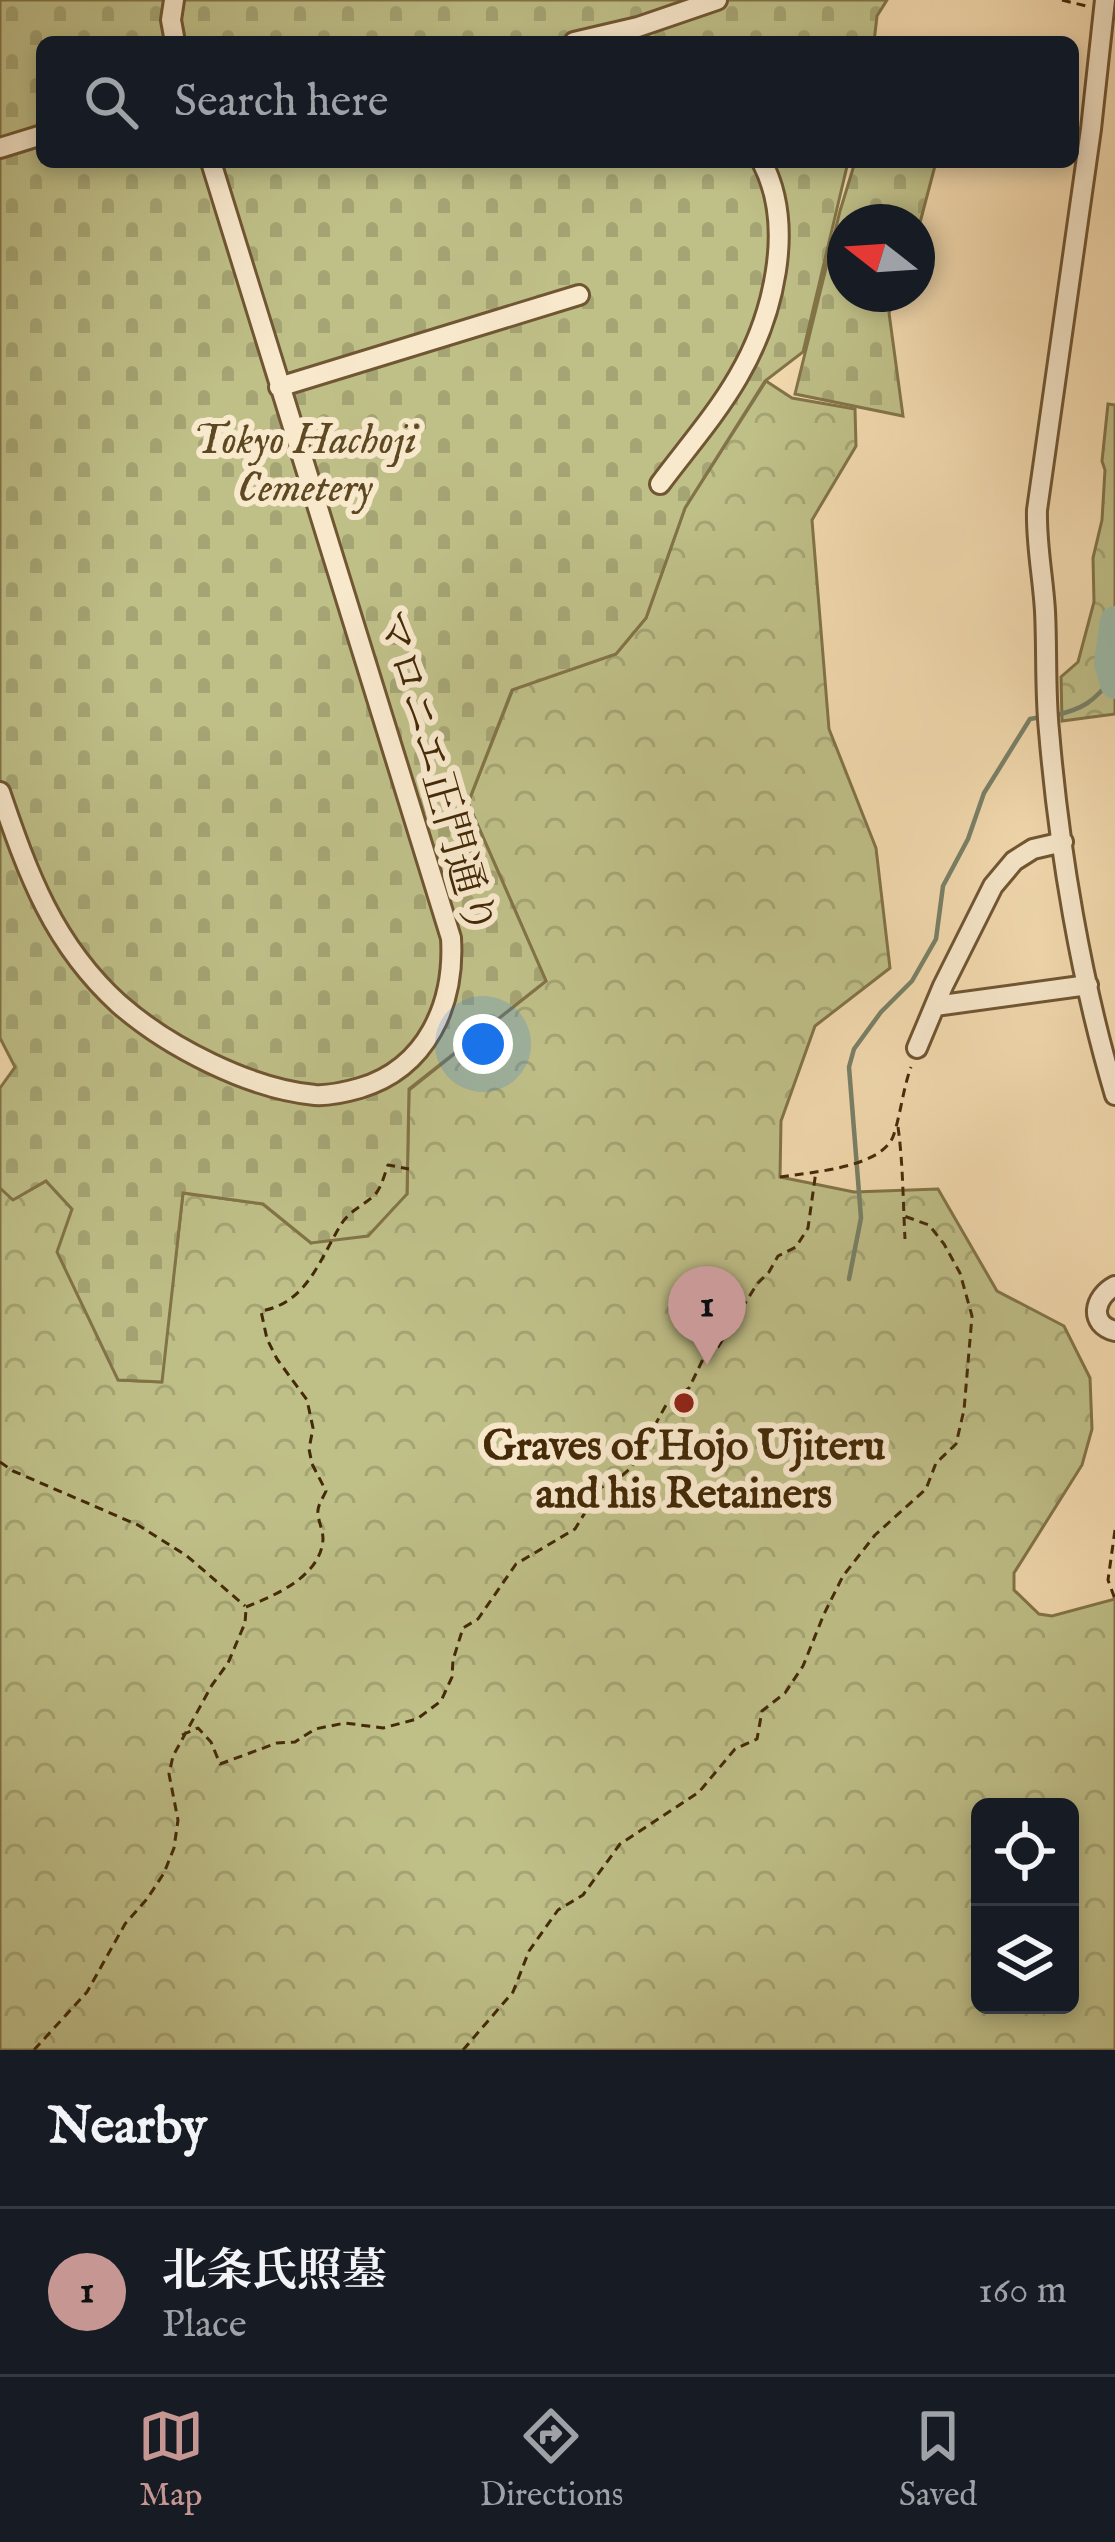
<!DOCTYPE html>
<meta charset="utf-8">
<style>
:root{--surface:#171b24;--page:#242831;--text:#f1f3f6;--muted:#9ea1a6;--line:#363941;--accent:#c59692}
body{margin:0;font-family:"IM FELL English","Noto Serif JP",serif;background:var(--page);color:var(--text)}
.controls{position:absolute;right:36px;bottom:36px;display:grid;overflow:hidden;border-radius:18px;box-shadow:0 6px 18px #0003}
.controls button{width:108px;height:108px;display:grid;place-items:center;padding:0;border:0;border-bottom:3px solid var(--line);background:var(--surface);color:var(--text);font:60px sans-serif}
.compass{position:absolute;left:827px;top:204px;width:108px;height:108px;border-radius:50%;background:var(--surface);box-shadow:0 6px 18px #0003;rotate:287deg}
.you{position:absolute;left:483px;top:1044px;width:42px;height:42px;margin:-30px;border:9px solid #fff;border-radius:50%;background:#1a73e8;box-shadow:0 0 0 18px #1a73e833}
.badge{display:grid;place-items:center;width:78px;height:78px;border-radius:50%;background:var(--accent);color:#111;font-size:39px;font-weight:700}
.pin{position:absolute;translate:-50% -99px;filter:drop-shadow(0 3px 6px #0008)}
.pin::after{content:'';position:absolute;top:63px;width:42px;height:36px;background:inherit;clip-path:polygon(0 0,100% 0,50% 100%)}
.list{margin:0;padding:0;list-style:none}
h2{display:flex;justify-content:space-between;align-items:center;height:156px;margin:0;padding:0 48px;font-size:51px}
h2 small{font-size:39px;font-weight:400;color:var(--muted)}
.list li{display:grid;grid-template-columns:78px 1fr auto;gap:36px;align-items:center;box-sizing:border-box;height:168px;padding:0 48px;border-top:3px solid var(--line)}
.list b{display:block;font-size:45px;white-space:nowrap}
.list p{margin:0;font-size:39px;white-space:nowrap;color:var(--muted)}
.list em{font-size:39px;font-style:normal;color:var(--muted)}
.icon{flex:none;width:66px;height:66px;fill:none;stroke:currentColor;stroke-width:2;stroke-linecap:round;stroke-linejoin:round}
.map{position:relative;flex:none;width:1115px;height:2050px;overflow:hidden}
.search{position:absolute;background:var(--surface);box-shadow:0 6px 18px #0003;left:36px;right:36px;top:36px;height:132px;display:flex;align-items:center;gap:30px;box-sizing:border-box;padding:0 42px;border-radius:18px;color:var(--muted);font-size:45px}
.sheet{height:324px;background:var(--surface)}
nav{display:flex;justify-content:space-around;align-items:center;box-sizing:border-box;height:168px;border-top:3px solid var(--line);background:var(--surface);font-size:33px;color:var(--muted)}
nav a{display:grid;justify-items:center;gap:6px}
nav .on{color:var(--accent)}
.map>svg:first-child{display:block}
.forest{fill:url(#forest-crowns);stroke:#827448;stroke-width:3;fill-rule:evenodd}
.cemetery{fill:url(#cemetery-stones);stroke:#827448;stroke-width:3}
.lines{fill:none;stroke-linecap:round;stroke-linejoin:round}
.stream{stroke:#798168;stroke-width:4.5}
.river{stroke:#9cbba8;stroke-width:30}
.minor-casing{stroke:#705632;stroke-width:24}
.path{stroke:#442a08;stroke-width:3;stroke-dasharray:9 6;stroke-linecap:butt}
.minor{stroke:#f8e8cc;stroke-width:18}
.poi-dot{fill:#8f2418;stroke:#f8e8cc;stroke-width:4.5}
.labels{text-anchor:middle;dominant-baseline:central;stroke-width:12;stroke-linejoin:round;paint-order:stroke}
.park-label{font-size:42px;font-style:italic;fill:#5d4822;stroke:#f8e8cc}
.street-label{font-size:42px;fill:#442a08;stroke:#f8e8cc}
.poi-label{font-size:42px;font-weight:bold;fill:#442a08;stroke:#f8e8cc}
</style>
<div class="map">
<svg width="1115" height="2050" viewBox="0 0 1115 2050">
<defs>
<pattern id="forest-crowns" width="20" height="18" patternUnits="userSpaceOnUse" patternTransform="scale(3)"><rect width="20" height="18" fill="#bfbf88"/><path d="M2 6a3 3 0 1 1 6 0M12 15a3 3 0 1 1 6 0" fill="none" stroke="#a5a474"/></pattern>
<pattern id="cemetery-stones" width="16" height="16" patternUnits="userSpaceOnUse" patternTransform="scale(3)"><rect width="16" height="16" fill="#bfbf88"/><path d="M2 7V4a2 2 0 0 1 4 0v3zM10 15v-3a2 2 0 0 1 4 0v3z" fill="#a5a474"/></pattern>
</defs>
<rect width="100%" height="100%" fill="#f4dbb0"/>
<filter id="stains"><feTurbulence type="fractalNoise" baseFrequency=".00167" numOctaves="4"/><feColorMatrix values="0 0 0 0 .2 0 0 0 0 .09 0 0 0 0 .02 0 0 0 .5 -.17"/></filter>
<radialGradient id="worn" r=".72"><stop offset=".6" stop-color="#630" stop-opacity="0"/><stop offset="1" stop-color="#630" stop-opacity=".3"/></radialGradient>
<path class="forest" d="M766,381L792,398L855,409L856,446L812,520L829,729L876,848L890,968L815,1026L781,1121L780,1177L854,1192L938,1189L997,1291L1064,1326L1090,1378L1092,1429L1082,1465L1014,1573V1590L1039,1614L1052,1616L1115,1599V2050H0V1188L14,1199L46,1181L72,1209L119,1380L161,1382L183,1193L263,1204L311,1243L407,1194L409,1090L546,981L468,803L513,689L616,654L646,618L685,508ZM980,1807H1070V2005H980Z
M1108,404L1115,405V714L1062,721L1061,677L1078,662L1094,602L1093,558L1102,520L1105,470L1102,461Z"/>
<path class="cemetery" d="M0,0H887L877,16L874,42H42V162H848L803,352L765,381L685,508L646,618L616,654L512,690L468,803L546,981L409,1089L407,1194L368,1236L311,1243L263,1204L183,1193L162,1382L118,1380L57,1252L72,1209L46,1181L13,1200L0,1188V1088L15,1067L0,1038Z
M855,162H936L917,234V222H845V294H896L889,313L903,416L795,394L840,211Z"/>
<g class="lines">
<path class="stream" d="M1053,716C1083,709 1094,702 1113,677
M849,1279L861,1218L849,1067L854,1049L881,1012L912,981L936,939L943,886L968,839L984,793L1030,719L1041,717"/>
<path class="river" d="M1115,621L1109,663L1115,684"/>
<g class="minor-casing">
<path id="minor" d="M174,0L171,20L175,42
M1105,0L1091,129L1037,510C1036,544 1043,577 1045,611C1047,651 1045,692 1049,731C1059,850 1081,981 1115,1095
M574,42L638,27L717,0
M0,148L42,135
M279,387L579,295
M660,484C686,449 716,415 738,377C773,317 796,227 762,162
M0,792C28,874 53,944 119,1004C168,1047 250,1089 315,1095C330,1096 346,1092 360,1088C427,1068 455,1004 451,938L211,162
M935,1006L1088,985
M917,1048L943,986L993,886L1014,861L1033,849L1063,842
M1115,1286C1094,1297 1088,1324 1115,1331"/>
</g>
<path class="path" d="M1062,0L1086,6
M898,1127C903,1162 903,1202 905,1239
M780,1177C811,1172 884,1168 894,1134C901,1112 903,1089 911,1067
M0,1462L13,1471L138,1525L187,1556L245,1606
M1115,1530L1108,1580L1115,1599
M246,1607C276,1595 321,1576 323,1539C323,1529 317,1519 318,1510C319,1503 323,1498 326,1491L312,1464L309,1449L313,1428L307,1400L277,1359L267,1339L261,1311C308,1303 320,1258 342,1223C351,1209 369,1203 377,1192C382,1185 385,1173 388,1165L409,1169
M182,1735L198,1728L211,1742L220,1764L277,1743L295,1742L315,1729L345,1723L383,1728L417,1719L441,1701L452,1677L453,1660L463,1628L478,1619L516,1564L575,1529L600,1488L618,1479L632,1467L666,1405L689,1388L706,1353L718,1347L757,1284L769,1272L778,1256L796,1247L808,1228L816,1171
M34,2050L87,1992L125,1924L147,1899L164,1873L174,1848L178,1820L169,1774L173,1756L212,1685L228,1663L245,1623L246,1609
M463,2050L513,1992L529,1951L558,1910L583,1895L620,1844L699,1792L735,1749L757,1739L762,1711L785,1693L803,1666L824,1614L843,1576L875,1535L926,1489L936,1463L956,1444L964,1410L972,1316L960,1273L944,1244L929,1225L904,1216"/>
<use href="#minor" class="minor"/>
</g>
<circle class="poi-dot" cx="684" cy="1403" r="12"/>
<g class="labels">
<g class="park-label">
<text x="305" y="441">Tokyo Hachoji<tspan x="305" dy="48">Cemetery</tspan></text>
</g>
<g class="street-label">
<text transform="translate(434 773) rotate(74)">マロニエ正門通り</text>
</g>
<g class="poi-label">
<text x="684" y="1447">Graves of Hojo Ujiteru<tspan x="684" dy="48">and his Retainers</tspan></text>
</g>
</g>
<rect width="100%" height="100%" filter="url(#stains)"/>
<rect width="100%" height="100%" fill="url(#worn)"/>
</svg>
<div class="controls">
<button><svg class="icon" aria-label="locate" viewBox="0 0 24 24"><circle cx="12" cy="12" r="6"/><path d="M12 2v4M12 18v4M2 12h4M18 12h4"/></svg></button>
<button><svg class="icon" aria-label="layers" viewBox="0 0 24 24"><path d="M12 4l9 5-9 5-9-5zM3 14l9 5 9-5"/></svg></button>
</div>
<svg class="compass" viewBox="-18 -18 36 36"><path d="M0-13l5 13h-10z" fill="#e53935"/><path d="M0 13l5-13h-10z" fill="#9ea1a6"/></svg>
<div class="you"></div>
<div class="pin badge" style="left:707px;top:1365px">1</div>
<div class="search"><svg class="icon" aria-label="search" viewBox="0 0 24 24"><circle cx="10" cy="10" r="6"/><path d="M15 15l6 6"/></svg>Search here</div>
</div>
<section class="sheet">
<h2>Nearby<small></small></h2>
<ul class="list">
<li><span class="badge">1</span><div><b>北条氏照墓</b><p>Place</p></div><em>160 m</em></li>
</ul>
</section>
<nav>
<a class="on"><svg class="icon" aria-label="map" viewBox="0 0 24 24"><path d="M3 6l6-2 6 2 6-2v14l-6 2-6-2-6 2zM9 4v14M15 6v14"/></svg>Map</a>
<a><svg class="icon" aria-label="directions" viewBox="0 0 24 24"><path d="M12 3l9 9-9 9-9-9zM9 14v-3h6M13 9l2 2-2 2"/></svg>Directions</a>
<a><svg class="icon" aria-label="saved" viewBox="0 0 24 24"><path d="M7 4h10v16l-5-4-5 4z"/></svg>Saved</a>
</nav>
